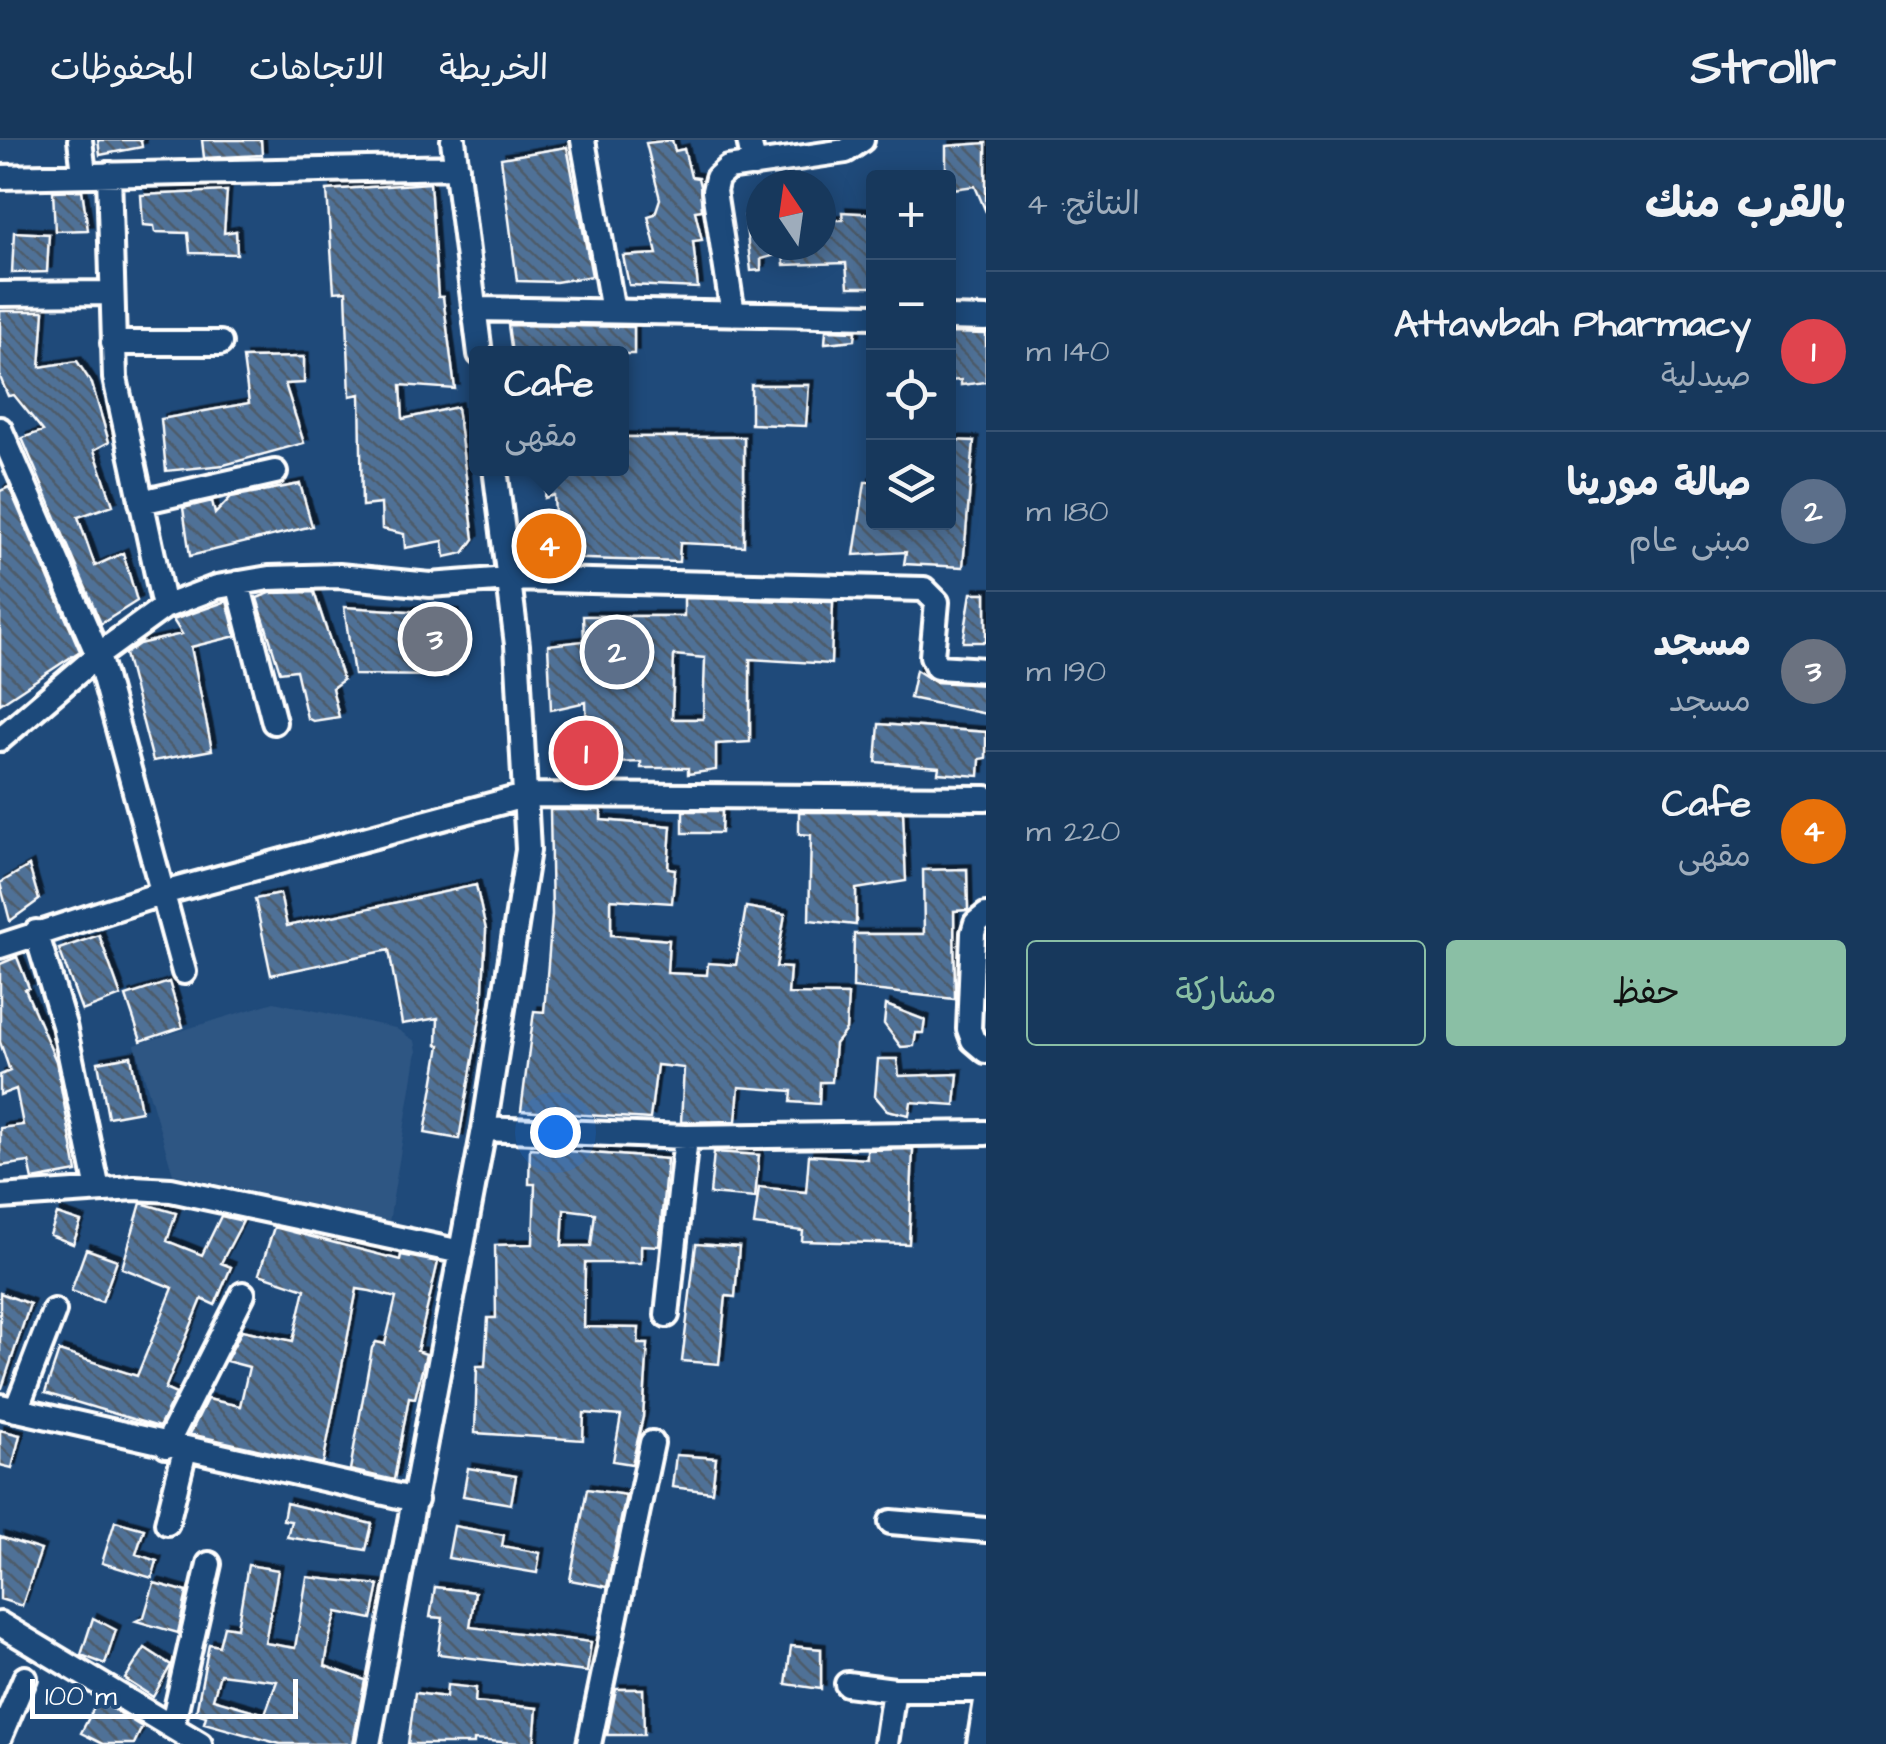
<!DOCTYPE html>
<html lang="ar">
<meta charset="utf-8">
<style>
:root{--surface:#17385c;--page:#203f62;--text:#f1f3f6;--muted:#9eacbb;--line:#365272;--accent:#8abfa5}
body{margin:0;font-family:"Architects Daughter","Playpen Sans Arabic",sans-serif;background:var(--page);color:var(--text);direction:rtl}
.controls{position:absolute;right:30px;top:30px;display:grid;overflow:hidden;border-radius:10px;box-shadow:0 5px 25px #0003}
.controls button{width:90px;height:90px;display:grid;place-items:center;padding:0;border:0;border-bottom:2px solid var(--line);background:var(--surface);color:var(--text);font:50px sans-serif}
.compass{position:absolute;left:746px;top:30px;width:90px;height:90px;border-radius:50%;background:var(--surface);box-shadow:0 5px 25px #0003;rotate:347deg}
.scale{position:absolute;left:30px;bottom:25px;width:268px;box-sizing:border-box;padding-left:10px;border:5px solid #fff;border-top:0;font-size:28px;line-height:35px;white-space:nowrap;color:#fff;-webkit-text-stroke:8px #1f4a7a;paint-order:stroke}
.you{position:absolute;left:555px;top:992px;width:35px;height:35px;margin:-25px;border:8px solid #fff;border-radius:50%;background:#1a73e8;box-shadow:0 0 0 15px #1a73e833}
.badge{display:grid;place-items:center;width:65px;height:65px;border-radius:50%;background:var(--accent);color:#fff;font-size:32px;font-weight:700}
.pin{position:absolute;translate:-50% -50%;border:5px solid #fff;box-shadow:0 2px 10px #0006}
.popup{position:absolute;left:469px;top:206px;width:160px;height:130px;box-sizing:border-box;display:grid;place-content:center;border-radius:10px;background:var(--surface);filter:drop-shadow(0 2px 8px #0005);font-size:32px;white-space:nowrap;color:var(--muted)}
.popup b{font-size:38px;color:var(--text)}
.popup::after{content:'';position:absolute;left:50%;top:100%;margin-left:-20px;border:20px solid transparent;border-top-color:var(--surface)}
.list{margin:0;padding:0;list-style:none}
h2{display:flex;justify-content:space-between;align-items:center;height:130px;margin:0;padding:0 40px;font-size:42px}
h2 small{font-size:32px;font-weight:400;color:var(--muted)}
.list li{display:grid;grid-template-columns:65px 1fr auto;gap:30px;align-items:center;box-sizing:border-box;height:160px;padding:0 40px;border-top:2px solid var(--line)}
.list b{display:block;font-size:38px;white-space:nowrap}
.list p{margin:0;font-size:32px;white-space:nowrap;color:var(--muted)}
.list em{font-size:32px;font-style:normal;color:var(--muted)}
.actions{display:flex;gap:20px;padding:30px 40px}
.actions a{flex:1;padding:22px 0;border:2px solid var(--accent);border-radius:10px;text-align:center;font-size:35px;color:var(--accent)}
.actions .main{background:var(--accent);color:#111}
.icon{flex:none;width:55px;height:55px;fill:none;stroke:currentColor;stroke-width:2;stroke-linecap:round;stroke-linejoin:round}
.map{position:relative;flex:none;width:986px;height:1604px;overflow:hidden;direction:ltr}
header{display:flex;align-items:center;gap:60px;box-sizing:border-box;height:140px;padding:0 50px;background:var(--surface);border-bottom:2px solid var(--line)}
header strong{font-size:48px}
nav{display:flex;gap:55px;margin-inline-start:auto;font-size:35px}
main{display:flex}
aside{flex:1;background:var(--surface)}
.map>svg:first-child{display:block}
.built{fill:#2e5683}
.building{fill:url(#building-back-hatch);stroke:#fff;stroke-width:2.5;fill-rule:evenodd;filter:url(#shadow)}
.lines{fill:none;stroke-linecap:round;stroke-linejoin:round}
.minor-casing{stroke:#fff;stroke-width:30}
.minor{stroke:#1f4a7a;stroke-width:22}
</style>
<header>
<strong>Strollr</strong>
<nav><a>الخريطة</a><a>الاتجاهات</a><a>المحفوظات</a></nav>
</header>
<main>
<aside>
<h2>بالقرب منك<small>النتائج: 4</small></h2>
<ul class="list">
<li><span class="badge" style="background:#e0444e">1</span><div><b>Attawbah Pharmacy</b><p>صيدلية</p></div><em>140 m</em></li>
<li><span class="badge" style="background:#5c6f8a">2</span><div><b>صالة مورينا</b><p>مبنى عام</p></div><em>180 m</em></li>
<li><span class="badge" style="background:#6b7280">3</span><div><b>مسجد</b><p>مسجد</p></div><em>190 m</em></li>
<li><span class="badge" style="background:#e8710a">4</span><div><b>Cafe</b><p>مقهى</p></div><em>220 m</em></li>
</ul>
<div class="actions"><a class="main">حفظ</a><a>مشاركة</a></div>
</aside>
<div class="map">
<svg width="986" height="1604" viewBox="0 0 986 1604">
<defs>
<pattern id="building-back-hatch" width="6" height="6" patternUnits="userSpaceOnUse" patternTransform="scale(2.5)"><rect width="6" height="6" fill="#507197"/><path d="M-1 5l2 2M0 0l6 6M5-1l2 2" fill="none" stroke="#4e5b6a"/></pattern>
<filter id="shadow"><feDropShadow dx="4.5" dy="-4.5" stdDeviation="0" flood-color="#0009"/></filter>
</defs>
<rect width="100%" height="100%" fill="#1f4a7a"/>
<filter id="ink" filterUnits="userSpaceOnUse"><feTurbulence type="fractalNoise" baseFrequency=".01" numOctaves="2"/><feDisplacementMap in="SourceGraphic" scale="20" xChannelSelector="R" yChannelSelector="G"/><feConvolveMatrix kernelMatrix="1 2 1 2 8 2 1 2 1" color-interpolation-filters="sRGB"/></filter>
<g filter="url(#ink)">
<path class="built" d="M274,862L395,888L415,901L417,911L389,1082L173,1034L135,905Z"/>
<path class="building" d="M98,0H141L142,7L100,15Z
M202,0H261L262,15L204,18Z
M672,0L675,11L684,9L691,37L698,38L700,46L702,70L695,71L702,100L693,101L698,148L629,145L623,116L657,114L648,76L655,74L660,59L646,3Z
M986,3V72L975,46L952,49L951,39L946,38V6Z
M567,7L592,136L556,142L517,141L501,18Z
M430,43L438,157H443L455,249L401,245L403,279L457,267L474,399L464,413L445,417L443,401L405,408L404,394L382,389L381,364L362,366L360,254L350,256L346,151L334,152L327,50Z
M82,50L88,90L55,91L53,51Z
M227,51L224,93L236,91L237,114L190,113L188,93L155,92L154,86L143,85L141,55Z
M842,72L874,74V147H848L846,123L784,125L783,113L761,119V130L751,131L745,76L761,75V105H821V80H843Z
M14,92L49,94L47,132L12,133Z
M0,171H44L40,227L77,221L92,244L109,302L94,310L113,365L78,377L95,426L123,413L137,461L101,484L22,298L43,291L14,255L8,256L0,237Z
M508,185L634,187V214H512Z
M826,190L856,191L855,200L825,203Z
M948,193L986,194V242L961,245V240L948,241Z
M304,217V243L285,244L304,303L224,325L166,331L161,279L249,263L243,218Z
M751,245H809L806,286L751,284Z
M622,297H744V406L680,403L679,422L557,418L554,355L545,358L548,328H622Z
M948,300L974,301L963,427L904,424L906,412L854,415L865,342H874V382H948Z
M300,344L312,386L190,416L183,368L212,361L215,374L231,357Z
M9,347L80,511L0,564V351Z
M314,452L343,540L332,548L339,577L313,581L307,578L296,530L280,532L257,458L270,453Z
M971,453H986V502H963Z
M684,458L833,462L831,524L750,519V602L716,604V630L688,634V628H641V622L588,624L586,562L551,570L548,505L584,501L583,476H684ZM674,515L705,518L703,579H672Z
M227,461L236,496L191,507L212,610L153,621L125,514L139,504L182,494L173,480Z
M344,467L455,474L447,536L354,535Z
M916,530L935,542L986,545V574L910,558Z
M879,584L986,592V618L980,619L979,636L938,633L939,627L876,622Z
M550,670H601V680L671,686L668,728L675,729L672,763L611,759V795L669,800L667,833L707,835L708,823L736,825L746,767L785,774L776,827L790,828L788,854L848,855L846,890L835,904L832,942H820L819,964L791,962L792,951L739,947L736,981L681,982L684,928L657,925L650,979L521,971L534,871L544,872L552,775Z
M683,671H722L721,693H683Z
M799,672H903L906,741L856,749V785L809,780L811,695L799,694Z
M29,726L39,760L10,781L0,743Z
M967,729L968,770L954,771L955,859L853,848L854,794H924L923,730Z
M476,745L486,790L482,867L459,999L425,993L440,905H437L438,878L402,884L389,810L271,835L255,759L280,754L287,786Z
M99,795L121,856L82,871L59,809Z
M17,817L29,848L25,849L56,921L77,1032L33,1040L29,1022L0,1026V988L23,985L16,949L0,955V935L10,931L0,902V824Z
M169,842L183,887L141,901L126,856Z
M886,865L925,880L923,893H916L914,906L901,907L884,884Z
M131,916L141,971L108,977L98,922Z
M878,919H897L899,936L958,934L955,965L911,962L909,975L887,970L875,956Z
M530,1008L667,1019L659,1106L641,1105V1123H585L584,1187L639,1188L638,1204H648L643,1277L632,1324L613,1321L621,1276L584,1273L583,1300L475,1293L477,1226H485L488,1178H496L495,1105L533,1104L535,1044H529ZM564,1069L595,1073L591,1106H562Z
M913,1009L909,1104L802,1101L803,1091L754,1085L759,1047L806,1052L809,1015L867,1019V1010Z
M714,1012L759,1015L755,1058L710,1054Z
M141,1063L176,1073L167,1101L202,1115L221,1076L243,1081L221,1123L231,1127L215,1165L202,1159L165,1249L176,1254L159,1287L45,1253L59,1211L137,1236L173,1148L122,1128Z
M57,1074L81,1082L73,1104L50,1095Z
M274,1087L400,1120L401,1115L438,1122L417,1211L426,1214L415,1258L409,1257L394,1340L350,1330L372,1208L376,1202L385,1204L396,1158L370,1151L357,1149L323,1324L190,1294L207,1259L240,1266L249,1227L226,1221L242,1190L293,1201L305,1149L259,1134Z
M696,1104L739,1107L735,1157L726,1156L719,1224L682,1221Z
M86,1109L117,1120L102,1162L71,1151Z
M0,1153L30,1164L2,1248H0Z
M0,1290L20,1295L12,1328L0,1325Z
M676,1315L716,1318L712,1352L672,1347Z
M468,1328L516,1336L511,1364L463,1356Z
M587,1349L626,1355L607,1447L570,1440Z
M286,1363L372,1384L366,1410L287,1397L291,1381L283,1380Z
M115,1381L144,1389L136,1414L157,1421L152,1438L102,1423Z
M454,1386L504,1395L502,1406L540,1413L537,1433L448,1418Z
M0,1397L41,1410L22,1466L0,1459Z
M248,1425L278,1430L265,1503L295,1508L307,1437L379,1445L372,1479L337,1472L330,1496L325,1526L365,1540L353,1604H280L204,1583L206,1576L196,1573L209,1504L219,1506L224,1486L237,1488ZM220,1534L277,1541L265,1574L213,1559Z
M154,1443L187,1452L178,1493L136,1481L144,1477Z
M435,1447L475,1452L470,1487L591,1502L587,1532L438,1514L443,1478L430,1477Z
M93,1478L116,1490L105,1524L81,1515Z
M791,1506L821,1509V1549L786,1544Z
M145,1508L171,1525L153,1557L125,1539Z
M447,1545L476,1548L475,1562L537,1568L534,1604L474,1600V1604H408L415,1553L446,1557Z
M616,1549H643L644,1595H607Z
M98,1560L142,1587L134,1604H103L81,1593Z"/>
<g class="lines">
<g class="minor-casing">
<path id="minor" d="M80,0L84,33
M453,0L480,214
M583,0L613,171
M749,0L754,25
M109,34L115,238L164,467
M0,37L457,27
M0,154L110,153
M474,169L874,176
M733,174L714,51L717,38L728,28L846,11L862,0
M948,178L986,179
M113,203H220
M0,289L98,515L184,832
M141,362L275,332
M238,443L274,582
M0,599L98,515L164,467L217,447L269,438L339,436L430,445L509,439L924,449L937,462L932,516L937,527L986,530
M986,775L976,783L973,793L969,889L973,900L986,911
M36,792L64,885L98,1050
M0,806L163,753L528,655L986,658
M484,989L686,997L986,993
M0,1057L134,1048L171,1050L461,1112
M667,1175L686,997
M0,1266L416,1360
M16,1270L54,1171
M166,1306L243,1154
M891,1382L986,1390
M167,1383L185,1310
M0,1484L200,1604
M847,1544L894,1550H986
M172,1587L209,1424
M0,1597L25,1538
M368,1604L484,989L528,710L517,505L495,328
M589,1604L652,1303
M886,1604L894,1550
M979,1604L986,1561"/>
</g>
<use href="#minor" class="minor"/>
</g>
</g>
</svg>
<div class="controls">
<button>+</button>
<button>−</button>
<button><svg class="icon" aria-label="locate" viewBox="0 0 24 24"><circle cx="12" cy="12" r="6"/><path d="M12 2v4M12 18v4M2 12h4M18 12h4"/></svg></button>
<button><svg class="icon" aria-label="layers" viewBox="0 0 24 24"><path d="M12 4l9 5-9 5-9-5zM3 14l9 5 9-5"/></svg></button>
</div>
<svg class="compass" viewBox="-18 -18 36 36"><path d="M0-13l5 13h-10z" fill="#e53935"/><path d="M0 13l5-13h-10z" fill="#9eacbb"/></svg>
<div class="scale">100 m</div>
<div class="you"></div>
<div class="pin badge" style="left:586px;top:613px;background:#e0444e">1</div>
<div class="pin badge" style="left:617px;top:512px;background:#5c6f8a">2</div>
<div class="pin badge" style="left:435px;top:499px;background:#6b7280">3</div>
<div class="pin badge" style="left:549px;top:406px;background:#e8710a">4</div>
<div class="popup"><b>Cafe</b>مقهى</div>
</div>
</main>
